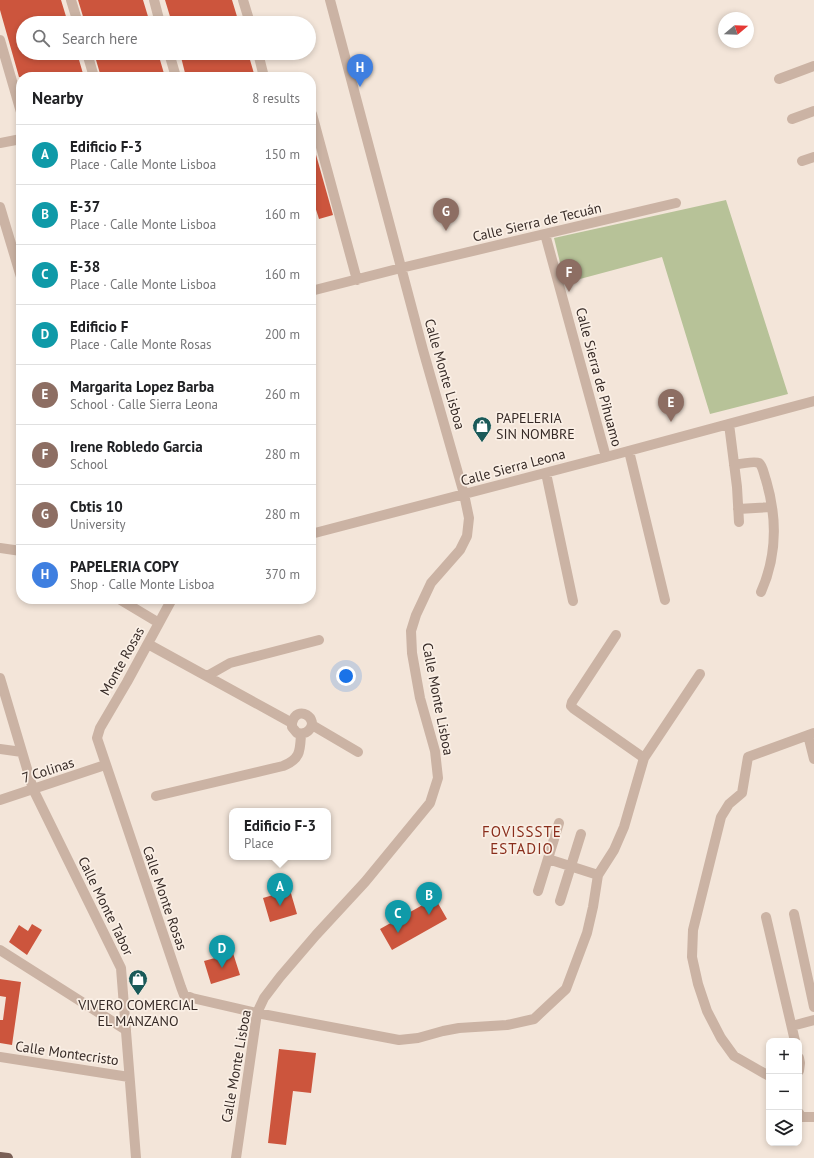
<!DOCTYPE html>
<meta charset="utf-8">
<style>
:root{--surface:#fff;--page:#f6f6f6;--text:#202124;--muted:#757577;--line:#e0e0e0;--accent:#b45309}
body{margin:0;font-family:"PT Sans",sans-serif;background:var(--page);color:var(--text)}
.controls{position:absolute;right:12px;bottom:12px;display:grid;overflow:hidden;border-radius:8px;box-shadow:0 2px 6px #0003}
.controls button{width:36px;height:36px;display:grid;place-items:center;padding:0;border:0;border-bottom:1px solid var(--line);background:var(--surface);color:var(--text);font:20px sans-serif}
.compass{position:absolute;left:718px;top:12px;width:36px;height:36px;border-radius:50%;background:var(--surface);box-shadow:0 2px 6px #0003;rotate:71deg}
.you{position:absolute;left:346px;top:676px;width:14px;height:14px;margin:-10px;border:3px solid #fff;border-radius:50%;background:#1a73e8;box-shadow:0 0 0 6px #1a73e833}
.badge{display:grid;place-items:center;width:26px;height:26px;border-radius:50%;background:var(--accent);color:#fff;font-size:13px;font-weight:700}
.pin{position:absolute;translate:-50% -33px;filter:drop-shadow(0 1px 2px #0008)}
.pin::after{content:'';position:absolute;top:21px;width:14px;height:12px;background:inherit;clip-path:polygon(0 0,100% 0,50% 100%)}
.popup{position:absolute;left:229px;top:808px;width:102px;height:52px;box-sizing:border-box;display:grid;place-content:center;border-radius:8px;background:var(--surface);filter:drop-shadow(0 1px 3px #0005);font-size:13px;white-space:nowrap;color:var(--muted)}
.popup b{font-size:15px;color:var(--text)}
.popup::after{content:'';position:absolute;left:50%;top:100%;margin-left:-8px;border:8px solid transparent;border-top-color:var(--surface)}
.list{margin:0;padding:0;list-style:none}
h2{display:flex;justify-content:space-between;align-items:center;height:52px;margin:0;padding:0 16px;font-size:17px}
h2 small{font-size:13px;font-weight:400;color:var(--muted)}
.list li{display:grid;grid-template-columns:26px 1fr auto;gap:12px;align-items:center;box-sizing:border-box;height:60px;padding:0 16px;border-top:1px solid var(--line)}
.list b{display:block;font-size:15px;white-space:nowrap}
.list p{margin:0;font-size:13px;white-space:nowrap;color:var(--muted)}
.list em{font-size:13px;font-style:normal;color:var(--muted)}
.icon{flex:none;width:22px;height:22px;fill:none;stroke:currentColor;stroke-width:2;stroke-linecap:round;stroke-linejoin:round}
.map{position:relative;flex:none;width:814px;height:1158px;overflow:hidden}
.search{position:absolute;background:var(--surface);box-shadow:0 2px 6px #0003;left:16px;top:16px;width:300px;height:44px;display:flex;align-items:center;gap:10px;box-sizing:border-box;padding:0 14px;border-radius:22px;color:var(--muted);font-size:15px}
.panel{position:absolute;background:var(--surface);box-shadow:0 2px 6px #0003;left:16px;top:72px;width:300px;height:532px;border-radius:16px}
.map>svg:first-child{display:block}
.green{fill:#b7c298}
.building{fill:#cc553d}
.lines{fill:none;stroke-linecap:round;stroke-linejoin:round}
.minor{stroke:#cbb3a4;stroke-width:10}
.primary{stroke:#795f56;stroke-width:10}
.labels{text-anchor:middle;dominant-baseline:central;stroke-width:3.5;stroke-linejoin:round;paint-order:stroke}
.street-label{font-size:14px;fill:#362a26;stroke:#faefe5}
.poi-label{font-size:14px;fill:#362a26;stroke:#faefe5;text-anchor:start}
.neighbourhood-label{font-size:15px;letter-spacing:1px;fill:#892d1b;stroke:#faefe5}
</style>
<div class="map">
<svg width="814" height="1158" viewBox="0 0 814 1158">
<rect width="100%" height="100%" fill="#f3e5d9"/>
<path class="green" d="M726,200L788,394L710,414L662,257L565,283L554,238Z"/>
<path class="building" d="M0,0H61L68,23H23V53H77L84,77H19L0,10Z
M78,0H143L150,23H85Z
M165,0H232L239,23H172Z
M94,53H158L165,77H101Z
M180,53H248L255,77H186Z
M311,137L333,215L319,219L311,194Z
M290,890L297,914L270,922L263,898Z
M435,898L447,919L392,950L380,929Z
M32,924L42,930L27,955L9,942L19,925L28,931Z
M233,953L240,975L211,984L204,961Z
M0,979L21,982L12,1045L0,1043V1020H3L6,997L0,996Z
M279,1049L316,1053L311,1093L293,1091L286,1145L268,1143Z"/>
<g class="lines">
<path class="minor" d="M71,0L78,23
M154,0L160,23
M243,0L250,23
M0,40L21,112
M87,53L94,77
M169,53L176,77
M258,53L264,77
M779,79L814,66
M312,114L357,280
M792,119L814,111
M0,143L21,139
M802,161L814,157
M0,207L21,277
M545,234L606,457
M311,291L401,268L676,203
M729,424L737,487L739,522
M629,451L665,600
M734,465C739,464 755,461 759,463C763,466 764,475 766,480C777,517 777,556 761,592
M546,473L573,601
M738,509L771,507
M311,534L606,457L814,401
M0,548L21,551
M119,599L159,623
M172,599L127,682L100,728L97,738L181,987L184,995L192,998L257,1013L399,1040L418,1038L443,1031L459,1028L507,1025L534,1019L566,989L587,933L593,907L598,875L614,850L624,827L644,758L700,674
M616,635L572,702L571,706L574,709L644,758
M148,644L292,723V727L297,733C302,734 306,734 309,730C320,719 297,703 292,723
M207,676L230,663L319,640
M0,678L33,789L121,968L136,1158
M312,725L358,752
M808,735L814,759
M0,749L22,752
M156,796L283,766C301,759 300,750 301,734
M0,800L105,765
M548,859L598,875
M538,891L559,823
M560,901L581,834
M794,914L814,1007
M766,917L795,1041
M0,950L126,1030
M792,1026L814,1020
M0,1057L129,1077
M799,1058L800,1063L799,1071
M769,1076L734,1056L721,1038L707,1011L698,984L692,957L693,930L721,817L729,804L742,793L748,757L814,733
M799,1113L801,1117H814
M236,1158L257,1013L264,998L280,977L316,935L365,882L430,803L438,778L435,751L420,698L412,653L411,631L416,615L431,583L460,550L467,536L469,518L464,494L423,350L330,0"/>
<path class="primary" d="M0,1157L8,1158"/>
</g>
<defs>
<g id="shop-pin" transform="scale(1)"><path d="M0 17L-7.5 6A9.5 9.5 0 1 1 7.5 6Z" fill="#1a5a59" stroke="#faefe5"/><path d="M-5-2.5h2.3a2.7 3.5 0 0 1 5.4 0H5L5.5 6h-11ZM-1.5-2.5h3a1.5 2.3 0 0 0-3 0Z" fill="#fff"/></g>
</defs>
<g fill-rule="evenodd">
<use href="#shop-pin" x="482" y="426"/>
<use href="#shop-pin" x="138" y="979"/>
</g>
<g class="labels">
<g class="street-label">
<text transform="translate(537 222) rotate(-13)">Calle Sierra de Tecuán</text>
<text transform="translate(445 374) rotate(74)">Calle Monte Lisboa</text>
<text transform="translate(599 377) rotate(75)">Calle Sierra de Pihuamo</text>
<text transform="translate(513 467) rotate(-15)">Calle Sierra Leona</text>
<text transform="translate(122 661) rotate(-61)">Monte Rosas</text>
<text transform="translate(438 699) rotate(79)">Calle Monte Lisboa</text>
<text transform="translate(48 770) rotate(-18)">7 Colinas</text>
<text transform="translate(165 898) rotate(71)">Calle Monte Rosas</text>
<text transform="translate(106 906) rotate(64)">Calle Monte Tabor</text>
<text transform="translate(67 1053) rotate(8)">Calle Montecristo</text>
<text transform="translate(236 1066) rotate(-80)">Calle Monte Lisboa</text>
</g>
<g class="poi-label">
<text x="496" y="418">PAPELERIA<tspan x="496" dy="16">SIN NOMBRE</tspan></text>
<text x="138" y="1005" text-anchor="middle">VIVERO COMERCIAL<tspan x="138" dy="16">EL MANZANO</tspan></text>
</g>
<g class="neighbourhood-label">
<text x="522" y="831">FOVISSSTE<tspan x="522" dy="17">ESTADIO</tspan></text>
</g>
</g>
</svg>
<div class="controls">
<button>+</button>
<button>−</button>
<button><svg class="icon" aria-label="layers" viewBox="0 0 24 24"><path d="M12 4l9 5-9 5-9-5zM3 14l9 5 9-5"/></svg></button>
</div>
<svg class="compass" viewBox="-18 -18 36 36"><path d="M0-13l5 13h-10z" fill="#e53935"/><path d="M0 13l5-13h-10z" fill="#757577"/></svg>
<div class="you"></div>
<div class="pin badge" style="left:280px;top:906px;background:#0f9aa8">A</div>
<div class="popup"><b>Edificio F-3</b>Place</div>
<div class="pin badge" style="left:429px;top:915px;background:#0f9aa8">B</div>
<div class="pin badge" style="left:398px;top:933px;background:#0f9aa8">C</div>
<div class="pin badge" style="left:222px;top:968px;background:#0f9aa8">D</div>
<div class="pin badge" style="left:671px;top:422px;background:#8d6e63">E</div>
<div class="pin badge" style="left:569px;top:292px;background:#8d6e63">F</div>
<div class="pin badge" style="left:446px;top:231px;background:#8d6e63">G</div>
<div class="pin badge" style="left:360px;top:87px;background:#3f7fe0">H</div>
<div class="search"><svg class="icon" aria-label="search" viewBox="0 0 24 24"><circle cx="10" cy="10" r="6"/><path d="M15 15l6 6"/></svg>Search here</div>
<section class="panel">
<h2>Nearby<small>8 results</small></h2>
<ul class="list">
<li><span class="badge" style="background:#0f9aa8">A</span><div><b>Edificio F-3</b><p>Place · Calle Monte Lisboa</p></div><em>150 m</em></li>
<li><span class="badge" style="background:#0f9aa8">B</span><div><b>E-37</b><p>Place · Calle Monte Lisboa</p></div><em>160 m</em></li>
<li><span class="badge" style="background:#0f9aa8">C</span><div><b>E-38</b><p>Place · Calle Monte Lisboa</p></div><em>160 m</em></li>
<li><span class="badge" style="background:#0f9aa8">D</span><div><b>Edificio F</b><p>Place · Calle Monte Rosas</p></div><em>200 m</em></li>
<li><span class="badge" style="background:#8d6e63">E</span><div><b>Margarita Lopez Barba</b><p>School · Calle Sierra Leona</p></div><em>260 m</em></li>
<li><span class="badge" style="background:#8d6e63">F</span><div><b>Irene Robledo Garcia</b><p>School</p></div><em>280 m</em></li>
<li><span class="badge" style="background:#8d6e63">G</span><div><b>Cbtis 10</b><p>University</p></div><em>280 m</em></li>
<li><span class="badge" style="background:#3f7fe0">H</span><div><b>PAPELERIA COPY</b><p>Shop · Calle Monte Lisboa</p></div><em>370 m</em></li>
</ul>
</section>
</div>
